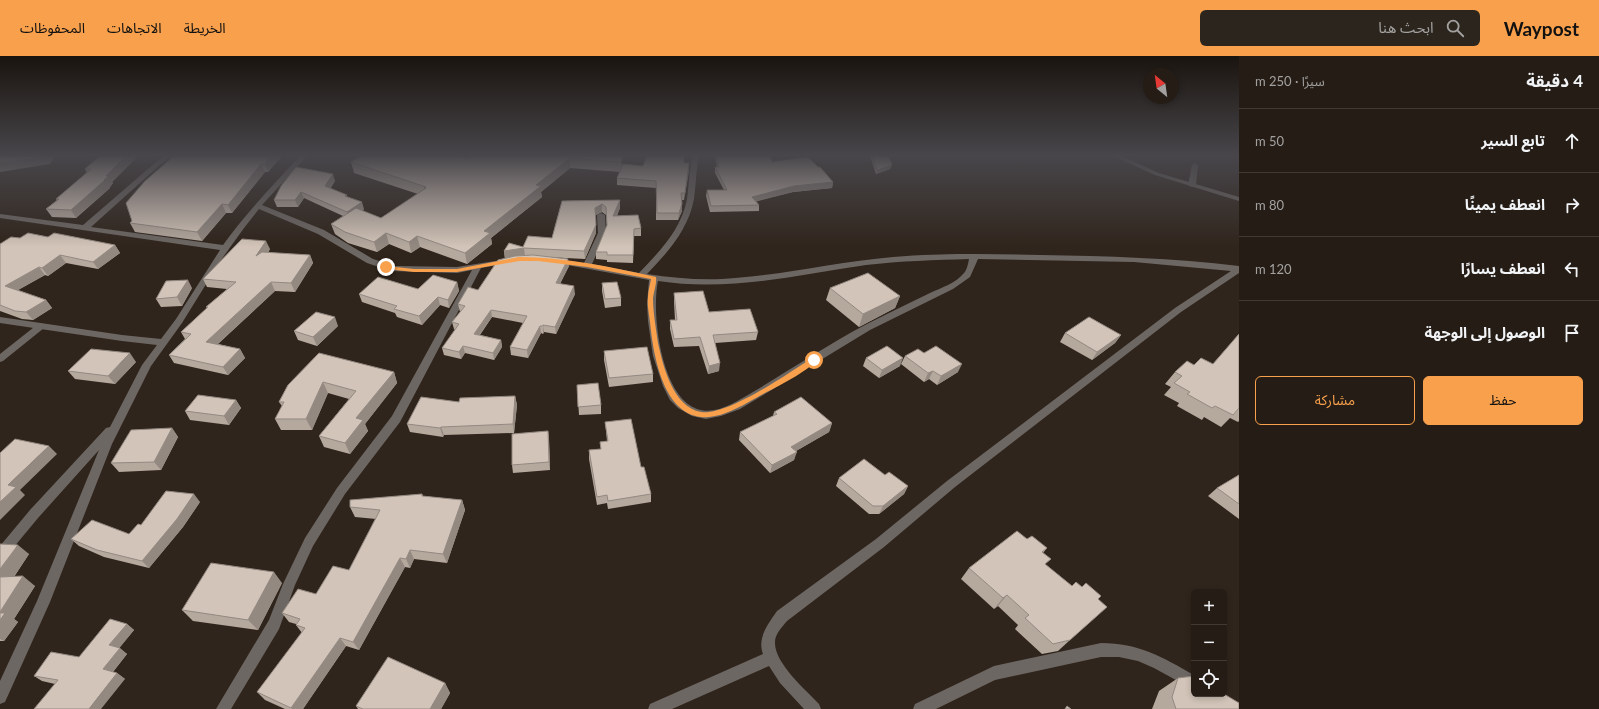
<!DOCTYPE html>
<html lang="ar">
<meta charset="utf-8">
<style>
:root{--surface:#241c15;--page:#2c251e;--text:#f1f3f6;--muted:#a3a1a0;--line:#413a34;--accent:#f8a04b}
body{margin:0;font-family:Lato,"Noto Sans Arabic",sans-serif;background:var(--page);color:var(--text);direction:rtl}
.controls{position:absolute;right:12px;bottom:12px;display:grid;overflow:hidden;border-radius:6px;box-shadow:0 2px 6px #0003}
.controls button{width:36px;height:36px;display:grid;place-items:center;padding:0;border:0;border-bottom:1px solid var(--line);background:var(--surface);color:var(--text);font:20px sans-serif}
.compass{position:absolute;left:1143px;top:12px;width:36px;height:36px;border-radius:50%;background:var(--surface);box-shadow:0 2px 6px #0003;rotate:331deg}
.stop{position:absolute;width:12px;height:12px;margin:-9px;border:3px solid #f8a04b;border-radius:50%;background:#fff}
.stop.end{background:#f8a04b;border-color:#fff;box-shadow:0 1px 4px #0008}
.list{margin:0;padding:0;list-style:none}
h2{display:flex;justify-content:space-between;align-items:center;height:52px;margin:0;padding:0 16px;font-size:17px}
h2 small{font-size:13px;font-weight:400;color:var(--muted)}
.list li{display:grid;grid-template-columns:26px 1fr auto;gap:12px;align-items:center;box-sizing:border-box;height:64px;padding:0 16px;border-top:1px solid var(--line)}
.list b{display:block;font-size:15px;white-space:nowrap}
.list em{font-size:13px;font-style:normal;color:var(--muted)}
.actions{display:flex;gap:8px;padding:12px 16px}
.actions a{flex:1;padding:9px 0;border:1px solid var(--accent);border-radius:6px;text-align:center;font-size:14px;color:var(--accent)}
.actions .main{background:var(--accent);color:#111}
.icon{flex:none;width:22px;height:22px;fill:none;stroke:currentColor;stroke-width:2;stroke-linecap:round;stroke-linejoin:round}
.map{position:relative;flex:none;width:1239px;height:653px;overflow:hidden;direction:ltr}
header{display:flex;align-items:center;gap:24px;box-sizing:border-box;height:56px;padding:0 20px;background:var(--accent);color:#111}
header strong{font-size:19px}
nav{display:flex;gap:22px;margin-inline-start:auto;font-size:14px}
.search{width:280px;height:36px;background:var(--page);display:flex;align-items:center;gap:10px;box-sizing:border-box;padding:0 14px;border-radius:6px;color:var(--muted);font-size:15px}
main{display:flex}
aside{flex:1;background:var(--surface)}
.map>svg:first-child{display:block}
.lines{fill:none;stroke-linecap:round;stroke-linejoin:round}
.lane{fill:#6d6763;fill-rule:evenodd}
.street{fill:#6d6763;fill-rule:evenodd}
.wall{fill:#b5a99e}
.shaded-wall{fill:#938981}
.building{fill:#d2c4b8;stroke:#938981}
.route{fill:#f8a04b}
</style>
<header>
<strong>Waypost</strong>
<div class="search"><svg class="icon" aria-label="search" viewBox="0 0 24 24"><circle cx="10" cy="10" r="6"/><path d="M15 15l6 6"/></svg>ابحث هنا</div>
<nav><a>الخريطة</a><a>الاتجاهات</a><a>المحفوظات</a></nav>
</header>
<main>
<aside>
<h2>4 دقيقة<small>سيرًا · 250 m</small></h2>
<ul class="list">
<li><svg class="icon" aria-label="ahead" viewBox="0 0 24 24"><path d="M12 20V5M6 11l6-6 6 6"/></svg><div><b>تابع السير</b></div><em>50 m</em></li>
<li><svg class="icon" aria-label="right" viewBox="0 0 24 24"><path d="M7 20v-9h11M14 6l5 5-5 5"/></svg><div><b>انعطف يمينًا</b></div><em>80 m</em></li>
<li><svg class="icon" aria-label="left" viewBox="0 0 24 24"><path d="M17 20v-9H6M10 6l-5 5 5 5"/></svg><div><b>انعطف يسارًا</b></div><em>120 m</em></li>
<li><svg class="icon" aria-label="arrive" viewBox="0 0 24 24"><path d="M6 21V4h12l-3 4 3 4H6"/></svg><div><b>الوصول إلى الوجهة</b></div></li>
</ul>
<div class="actions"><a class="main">حفظ</a><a>مشاركة</a></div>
</aside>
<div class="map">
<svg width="1239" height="653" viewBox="0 0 1239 653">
<rect width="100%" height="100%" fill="#30251c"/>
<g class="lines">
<path class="lane" d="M1195,107L1198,109L1196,129L1192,131L1188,129L1192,109Z
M41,267L46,270L44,272L3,305L0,306V298L38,268Z"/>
<path class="street" d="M163,100H170L91,171L223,189C246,157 273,129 300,100H307L262,149L324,174L373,203L395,210L457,211L508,203L512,205L508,207L481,212L400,366L345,438L313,490L295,529L279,573L231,653H216L269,564L283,528L305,482L337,432L392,360L472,214L457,217L391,215L367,207L318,178L259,153L244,172L221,204L182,267L151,310L112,388L50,546L5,646L0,648V625L37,545L99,394L38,462L4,503L0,505V490L30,454L106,372L110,371L142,309L157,289L122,285L0,267V261L122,279L161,283L176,263L220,194L0,162V158L83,169Z
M693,100H699C696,114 696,129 694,143C688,174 668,196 647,218C672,222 697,224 722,223C779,220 835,206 893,201C942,197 991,198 1040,199C1107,200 1173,202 1239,210V217L1181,256L955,431L884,491L787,565C782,571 775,578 775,586C774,607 806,634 819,648L821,653H804L780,627L769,610L672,653H648L650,648L763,598C757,582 768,568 777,555L876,483L947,425L1175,252L1231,215L1134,206L978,203L970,221L953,233L870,274L740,353L721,360L706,363L692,360L678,352L670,344L663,330L653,300L648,265L647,248L649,224L556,207L552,205L556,203L584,207L598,177L597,159L601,157L605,159L606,177L592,208L639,217C660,195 681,174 687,143C689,129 689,114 693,100ZM969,203C968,208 967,214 964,217C956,227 941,232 930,237C908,248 886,258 865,269C827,289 790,314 753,336C737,345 716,360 697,353C661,341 651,257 658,225C728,236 797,219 866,209C900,205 935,204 969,203Z
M1113,100H1121L1159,117L1239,141V145L1155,119Z
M1101,587C1139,587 1162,601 1194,619V634L1154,612L1138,605L1119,601H1101L995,624L936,653H913L915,648L994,610Z"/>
</g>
<path class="wall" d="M100,100H138L112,126L113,127L110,131V132L76,162L52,161L46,153L57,144L56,143L87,117L85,113Z
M174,100H282L268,116H265L232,157H226L202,185L135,176L130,167Z
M715,100H770L772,106L833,126L832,132L793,136L756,145L759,149V155L710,156L706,140L707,134H724L715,117V111H717Z
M870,100H888L892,109L890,113L876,118Z
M622,101V111L684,107L689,114L684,144H682V155L678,164H656V132L617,129V122L620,116L570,112L541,136L542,141L491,182L492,188L467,208L420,191L411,197L389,188L377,196L348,187L335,178L331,168L343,160L304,142L298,151H277L274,144L335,125L330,132L347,141L364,153L362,155L381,162L418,138L354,117L351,106L467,102Z
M620,144V152L617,160L641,172V180H634L633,207L607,206V204L596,203V196L607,170L606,159L602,156L596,159V177L585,203L545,201L569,210L560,228L575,238L556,278L544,276L543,278L541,277L528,302L511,299L510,291L523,267L492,261L480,279L501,284L502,291L494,304L465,297L461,303L444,299L442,292L455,274L454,273L452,266L460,256L458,248L478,234L505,203L504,195L523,191L552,182L562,145Z
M48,181L115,189L120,197L98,213L66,207L48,220L45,219L18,234L46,244L52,252L33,264L22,263L0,255V188L20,182Z
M270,193L268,197L310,199L313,207L295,236L275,235L218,288L240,293L245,302L228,319L174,307L169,299L185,283L181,276L207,252L206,251L227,233L207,231L203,223Z
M457,226L459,235L449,252L440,249L422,269L397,261L395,257L362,246L359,238L418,233Z
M602,227L621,242V250L605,252L602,235Z
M192,232L182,250L161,251L156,243Z
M830,232L900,240L895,252L859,271L826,244Z
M674,237L709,256L758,276L756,284L715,287L719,315L708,318L699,290L674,291L670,273V264H675L674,246Z
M338,270L317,290L298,284L294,275Z
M1065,277L1121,279L1115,287L1092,304L1060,286Z
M1239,278V365L1238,366L1230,362L1221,371L1204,361L1202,364L1177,350L1179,347L1164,339L1171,331L1165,328L1175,316L1194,309L1213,308Z
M604,295L653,318V326L609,331L604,304Z
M924,297L958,316L937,329L929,323L924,326L901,308L905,300Z
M866,302L900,310L879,322L863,310Z
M136,306L115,328L75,323L68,315Z
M394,316L397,327L365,368L368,375L350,398L324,391L319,380L349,343L328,337L312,374H281L275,363L282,350L279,346L288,329Z
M577,329L601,349V358L579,359Z
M515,340L517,349L514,377L444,379L443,381L410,376L407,368L459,346Z
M236,344L241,352L229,369L190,364L185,355Z
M774,356L832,367L829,376L796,395L794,404L770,417L739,384L740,376L773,360Z
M605,366L641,411L651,438V446L608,453L607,447L597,449L589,403V394L601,393L600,386L607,385L606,374Z
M172,372L178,381L161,414L119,416L111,407Z
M548,375L549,383L550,414L513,417L512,409Z
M885,419L908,430L904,438L879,458H869L836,430L839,422Z
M1239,419V463L1208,440L1217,432Z
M422,438L423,440L462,444L465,454L447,507L414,503L410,512L405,511L359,594L346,590L303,653H285L265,644L257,636L302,577L296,569V568L289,566L282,557L316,538L349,514L376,463L355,461L350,451Z
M200,446L183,471L149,512L104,501L79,490L71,483L129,478L141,469Z
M1027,483L1047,492L1043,497L1046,509L1072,530L1098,543L1070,584L1058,595L1042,598L1015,573L1018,569L998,550L994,553L961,523L969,512Z
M0,488L29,498L14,521L35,530L14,563L18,566L4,585H0Z
M282,527L258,574L193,565L182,554Z
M127,568L134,574L119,592L127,598L113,616L117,617L125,623L55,628L42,625L34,620L79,601Z
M1178,622L1239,653H1152L1159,635Z
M445,627L450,637L441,653H358L356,650Z"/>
<path class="shaded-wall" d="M45,100H55L50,108L0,116V107Z
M126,100H138L112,126L113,127L110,131V132L76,162L71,154L104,124L106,120Z
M271,100H282L268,116L265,108Z
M622,101V111L621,117V106Z
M570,102V112L541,136L542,141L491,182L492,188L467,208L465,197L484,175L536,129Z
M689,107V114L684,144L685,137Z
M261,108L265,116L232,157L228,149Z
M892,109L890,113L876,118L877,114Z
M333,118L335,125L328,137L325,130Z
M833,126L832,132L793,136L751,147L752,141L794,130Z
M301,136L304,142L298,151L295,144Z
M620,144V152L613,167V160Z
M362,146L364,153L349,163L347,156Z
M222,148L226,157L202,185L197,176Z
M602,148V156L596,159L595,152Z
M682,148V155L678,164L679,157Z
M596,169V177L585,203L584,195Z
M386,177L389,188L377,196L374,186Z
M417,180L420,191L411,197L409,186Z
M266,185L270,193L260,208L256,200Z
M115,189L120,197L98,213L93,206Z
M524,192L525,200L505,203L504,195Z
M60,199L66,207L48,220L42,212Z
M310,199L313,207L295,236L291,227Z
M568,203L569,210L556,235V227Z
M39,211L45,219L11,238L5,230Z
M188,224L192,232L182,250L177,241Z
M271,226L275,235L211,294L206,286Z
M457,226L459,235L449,252L448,244Z
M574,230L575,238L556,278L555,271Z
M900,240L895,252L859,271L863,258Z
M438,241L440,249L422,269L419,260Z
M46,244L52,252L33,264L26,256Z
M491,254L492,261L475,285L474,278Z
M335,261L338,270L317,290L313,281Z
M543,269L544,276L543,278Z
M540,270L541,277L528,302L527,294Z
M1121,279L1115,287L1092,304L1097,296Z
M501,284L502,291L494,304L493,297Z
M463,290L465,297L461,303L459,296Z
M240,293L245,302L228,319L223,311Z
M130,297L136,306L115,328L108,320Z
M903,302L900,310L879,322L882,314Z
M720,307L719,315L708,318L709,310Z
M962,308L958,316L937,329L941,320Z
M933,315L929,323L924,326L928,317Z
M394,316L397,327L365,368L368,375L350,398L345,387L356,362Z
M323,326L328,337L312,374L306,363Z
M515,340L517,349L514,377L513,368Z
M236,344L241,352L229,369L224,360Z
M832,367L829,376L789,399L791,391Z
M441,371L444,379L443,381L440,372Z
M172,372L178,381L161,414L154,406Z
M548,375L549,383L550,414L549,406Z
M49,390L57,398L20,434L25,439L0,464V446L8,429Z
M797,396L794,404L770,417L772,409Z
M908,430L904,438L879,458L883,450Z
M194,438L200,446L183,471L149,512L142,505Z
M462,444L465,454L447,507L443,498Z
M18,489L29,498L7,531L0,526V513Z
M410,494L414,503L410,512L406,503Z
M400,502L405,511L359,594L353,586Z
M274,516L282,527L258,574L248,564Z
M23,520L35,530L14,563L18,566L4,585L0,583V556Z
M1007,539L998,550L994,553L1003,542Z
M127,568L134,574L117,595L109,589Z
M340,582L346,590L303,653H292L291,652Z
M120,592L127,598L111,618L103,613Z
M117,617L125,623L101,653H89Z
M445,627L450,637L441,653H430Z"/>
<path class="building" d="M0,100H45V101L0,107Z
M100,100H126L106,120H109L104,124H105L71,154L46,153L59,143H56L91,113H85Z
M174,100H271L265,108H261L228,149L222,148L197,176L130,167L132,165L126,147L145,125Z
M361,100H458L467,102L470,100H619L622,101L621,106L570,102L536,129L541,130L484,175L490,177L465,197L417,180L409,186L386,177L374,186L345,176L331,168L356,152L381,162L426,132H424L426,131L351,106Z
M647,100H684V107H689L685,137H681L682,148L679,157H657L656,125L617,122L623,108L643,110Z
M717,100H770L772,106L808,101L818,111H820L833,126L794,130L752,141L759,149L711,150L707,134H727L715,111H719Z
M872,100H888L892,109L877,114Z
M296,111L333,118L325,130L347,139L345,140L362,146L347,156L301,136L295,144H274L281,130Z
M620,144L613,160L638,159L641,172L634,173L633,199H607V196H596L607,169L606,151L602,148L595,152L596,169L584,195L524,192L504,195L509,187L523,191L528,180L552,182L562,145Z
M28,177L48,181L54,177L115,189L93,206L60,199L42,212L39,211L5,230L46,244L26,256L15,255L0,249V188L11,181L20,182Z
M242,183L266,185L256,200L262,196L310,199L291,227L271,226L206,286L240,293L223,311L169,299L191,278L181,276L208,251H206L236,226L203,223Z
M533,199L568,203L556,227L574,230L555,271L543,269V270H540L527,294L510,291L527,260L491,254L474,278L501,284L493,297L463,290L459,296L442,292L459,268L452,266L465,250L458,248L468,231L478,234L498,204L515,200Z
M868,217L900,240L863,258L830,232Z
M433,219L457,226L448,244L438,241L419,260L394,253L397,250L359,238L378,221L418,233Z
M188,224L177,241L156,243L166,225Z
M617,226L621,242L605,243L602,227Z
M703,235L709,256L750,253L758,276L713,279L720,307L709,310L700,281L674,283L670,264H677L674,237Z
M316,256L335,261L313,281L294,275Z
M1089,261L1121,279L1097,296L1065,277Z
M1239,278V352L1233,359L1215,350L1212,352L1187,338L1190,336L1174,327L1182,320L1175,316L1187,305L1194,309L1201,302L1213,308Z
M887,290L903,302L882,314L866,302Z
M936,290L962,308L941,320L933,315L928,317L905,300L918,293L924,297Z
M647,291L653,318L609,322L604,295Z
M91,293L130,297L108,320L68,315Z
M319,297L394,316L356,362L363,364L345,387L319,380L356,335L323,326L306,363H275L284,346H279L288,329Z
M598,327L601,349L578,351L577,329Z
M198,339L236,344L224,360L185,355Z
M515,340L513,368L441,371L440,372L407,368L421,341L459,346L460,342Z
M801,341L832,367L791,391L797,396L772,409L740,376L777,358L774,356Z
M631,363L641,411H644L651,438L608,445L607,439L597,441L589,394L601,393L600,386L608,385L605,366Z
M172,372L154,406L111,407L131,374Z
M548,375L549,406L512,409V378Z
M15,383L49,390L8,429L16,431L0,446V397Z
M864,403L885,419L889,416L908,430L883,450H873L839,422Z
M1239,419V448L1217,432Z
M166,435L194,438L177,463L142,505L97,494L71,483L92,464L129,478L138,468L141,469Z
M422,438V440L462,444L443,498L410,494L406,503L400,502L353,586L340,582L291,652L257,636L305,572L296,569L300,563L282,557L298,533L316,538L333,510L349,514L380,454L350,451V444Z
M1017,475L1027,483L1032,480L1047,492L1042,496L1051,503L1045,508L1072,530L1076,526L1082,531L1086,527L1101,540L1098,543L1107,551L1070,584L1053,588L1025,562L1029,559L1007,539L1003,542L969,512Z
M0,488L18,489L0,513Z
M211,507L274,516L248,564L182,554Z
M23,520L0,556V521Z
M0,557H5L0,564Z
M110,563L127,568L109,589L120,592L103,613L117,617L89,653H34L58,624L34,620L51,596L79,601Z
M388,601L445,627L430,653H363L356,650Z
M1194,620V638H1224L1239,647V653H1176L1172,641L1178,622Z
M1067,650L1071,653H1065Z"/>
<linearGradient id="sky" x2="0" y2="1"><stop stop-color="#1a140f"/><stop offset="0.52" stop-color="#48464b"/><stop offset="1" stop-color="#48464b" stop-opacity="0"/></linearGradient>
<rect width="1239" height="191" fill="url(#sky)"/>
<path class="route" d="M519,201C564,201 612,211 656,221C657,227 654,235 653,242C653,256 656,273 658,287C663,310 673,351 701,356C727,360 789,317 812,302H816L817,304C808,315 777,331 763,338C745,348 722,363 701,361C662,357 653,296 650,266C649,258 647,249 648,241C648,235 650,229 651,223L587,211L538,205H519L457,216H414L386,213L384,211L386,210L414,213H457Z"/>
</svg>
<div class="controls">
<button>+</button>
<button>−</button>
<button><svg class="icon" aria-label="locate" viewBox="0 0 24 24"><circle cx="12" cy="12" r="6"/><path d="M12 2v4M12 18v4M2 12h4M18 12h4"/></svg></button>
</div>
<svg class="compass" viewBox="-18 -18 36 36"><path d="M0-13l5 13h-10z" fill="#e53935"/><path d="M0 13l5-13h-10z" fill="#a3a1a0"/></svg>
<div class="stop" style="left:814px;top:304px"></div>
<div class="stop end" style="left:386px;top:211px"></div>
</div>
</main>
